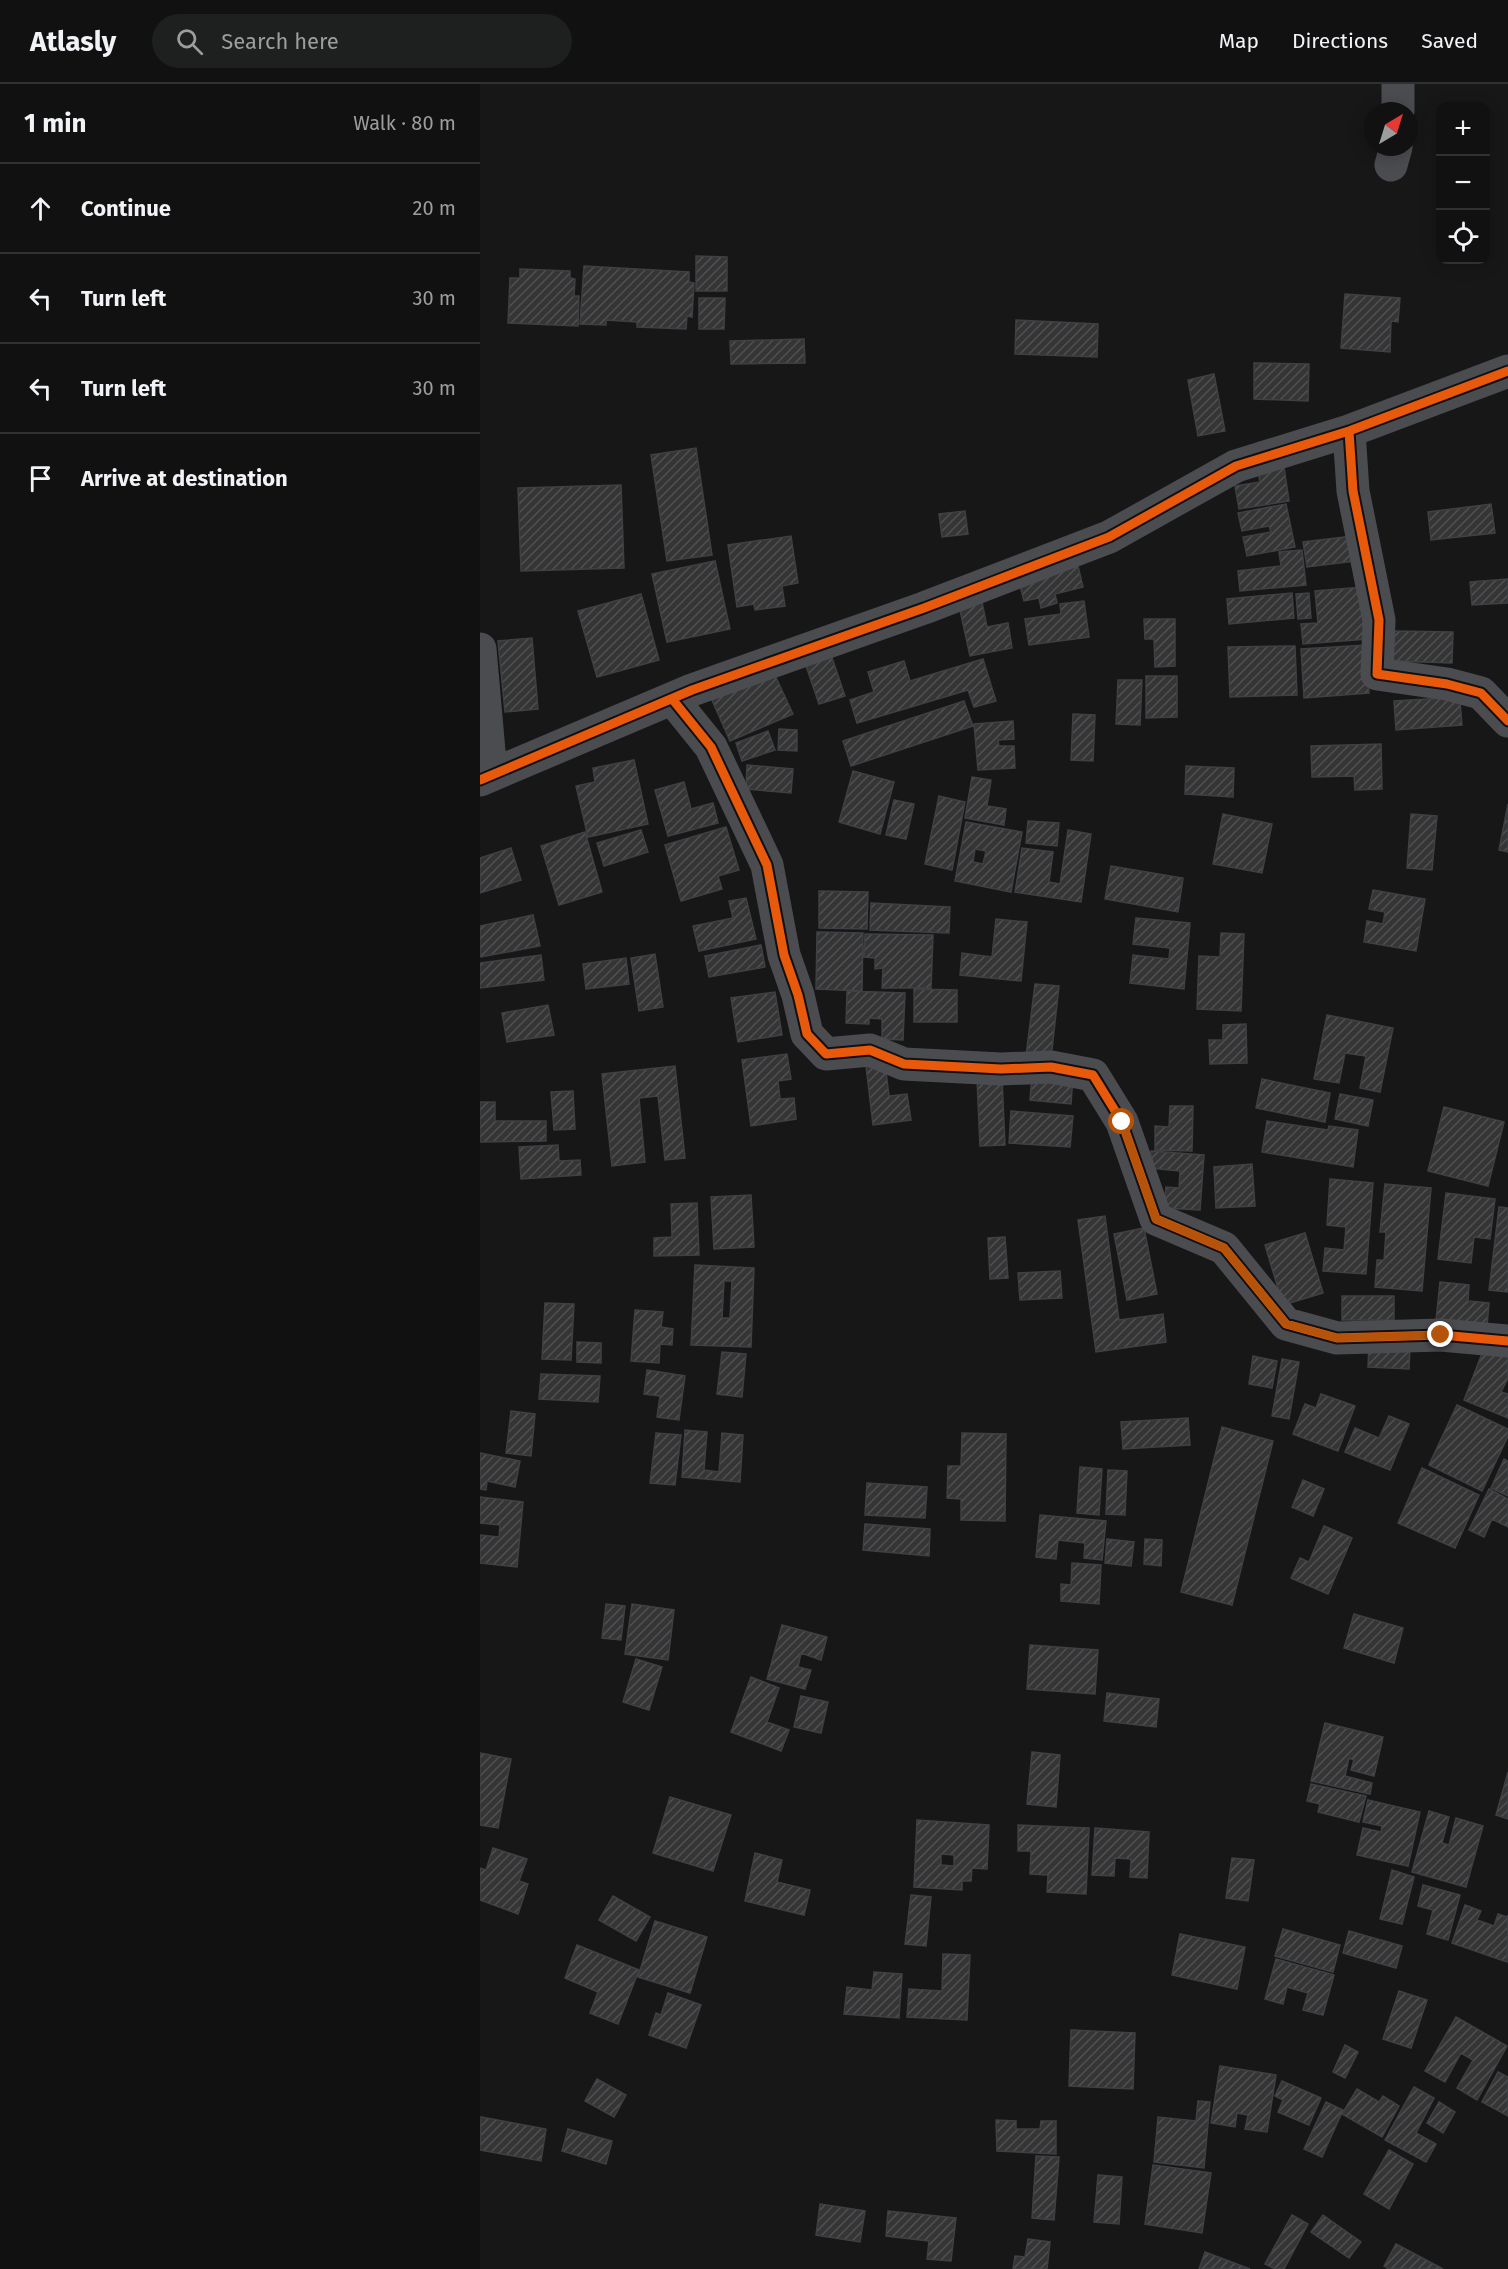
<!DOCTYPE html>
<meta charset="utf-8">
<style>
:root{--surface:#111;--page:#1e1f1f;--text:#f1f3f6;--muted:#9c9d9f;--line:#303131}
body{margin:0;font-family:"Fira Sans",sans-serif;background:var(--page);color:var(--text)}
.controls{position:absolute;right:18px;top:18px;display:grid;overflow:hidden;border-radius:12px;box-shadow:0 3px 15px #0003}
.controls button{width:54px;height:54px;display:grid;place-items:center;padding:0;border:0;border-bottom:2px solid var(--line);background:var(--surface);color:var(--text);font:30px sans-serif}
.compass{position:absolute;left:884px;top:18px;width:54px;height:54px;border-radius:50%;background:var(--surface);box-shadow:0 3px 15px #0003;rotate:38deg}
.stop{position:absolute;width:18px;height:18px;margin:-14px;border:4px solid #b45309;border-radius:50%;background:#fff}
.stop.end{background:#b45309;border-color:#fff;box-shadow:0 2px 6px #0008}
.list{margin:0;padding:0;list-style:none}
h2{display:flex;justify-content:space-between;align-items:center;height:78px;margin:0;padding:0 24px;font-size:26px}
h2 small{font-size:20px;font-weight:400;color:var(--muted)}
.list li{display:grid;grid-template-columns:39px 1fr auto;gap:18px;align-items:center;box-sizing:border-box;height:90px;padding:0 24px;border-top:2px solid var(--line)}
.list b{display:block;font-size:22px;white-space:nowrap}
.list em{font-size:20px;font-style:normal;color:var(--muted)}
.icon{flex:none;width:33px;height:33px;fill:none;stroke:currentColor;stroke-width:2;stroke-linecap:round;stroke-linejoin:round}
.map{position:relative;flex:none;width:1028px;height:2185px;overflow:hidden}
header{display:flex;align-items:center;gap:36px;box-sizing:border-box;height:84px;padding:0 30px;background:var(--surface);border-bottom:2px solid var(--line)}
header strong{font-size:28px}
nav{display:flex;gap:33px;margin-inline-start:auto;font-size:21px}
.search{width:420px;height:54px;background:var(--page);display:flex;align-items:center;gap:15px;box-sizing:border-box;padding:0 21px;border-radius:33px;color:var(--muted);font-size:22px}
main{display:flex}
aside{flex:1;background:var(--surface)}
.map>svg:first-child{display:block}
.building{fill:url(#building-hatch);stroke:#3f4043;stroke-width:1.5;fill-rule:evenodd}
.lines{fill:none;stroke-linecap:round;stroke-linejoin:round}
.minor{stroke:#4b4c50;stroke-width:33}
.cycleway-casing{stroke:#111113;stroke-width:13}
.cycleway{stroke:#e8590c;stroke-width:9}
.route{stroke:#b45309;stroke-width:8}
</style>
<header>
<strong>Atlasly</strong>
<div class="search"><svg class="icon" aria-label="search" viewBox="0 0 24 24"><circle cx="10" cy="10" r="6"/><path d="M15 15l6 6"/></svg>Search here</div>
<nav><a>Map</a><a>Directions</a><a>Saved</a></nav>
</header>
<main>
<aside>
<h2>1 min<small>Walk · 80 m</small></h2>
<ul class="list">
<li><svg class="icon" aria-label="ahead" viewBox="0 0 24 24"><path d="M12 20V5M6 11l6-6 6 6"/></svg><div><b>Continue</b></div><em>20 m</em></li>
<li><svg class="icon" aria-label="left" viewBox="0 0 24 24"><path d="M17 20v-9H6M10 6l-5 5 5 5"/></svg><div><b>Turn left</b></div><em>30 m</em></li>
<li><svg class="icon" aria-label="left" viewBox="0 0 24 24"><path d="M17 20v-9H6M10 6l-5 5 5 5"/></svg><div><b>Turn left</b></div><em>30 m</em></li>
<li><svg class="icon" aria-label="arrive" viewBox="0 0 24 24"><path d="M6 21V4h12l-3 4 3 4H6"/></svg><div><b>Arrive at destination</b></div></li>
</ul>
</aside>
<div class="map">
<svg width="1028" height="2185" viewBox="0 0 1028 2185">
<defs>
<pattern id="building-hatch" width="6" height="6" patternUnits="userSpaceOnUse" patternTransform="scale(1.5)"><rect width="6" height="6" fill="#353536"/><path d="M-1 1l2-2M0 6l6-6M5 7l2-2" fill="none" stroke="#4f5051"/></pattern>
</defs>
<rect width="100%" height="100%" fill="#171717"/>
<path class="building" d="M216,172L247,173V207H216Z
M104,182L209,188V198L214,199L212,233L207,232L206,245L157,243V238L126,236V241L100,240Z
M40,185L90,187V194L95,195L94,212H99L98,242L28,239L30,194H40Z
M865,210L920,214L918,238L911,237L910,268L861,264Z
M219,214H245L244,245H219Z
M536,236L618,240L617,273L535,270Z
M324,255L325,279L251,280L250,257Z
M774,279L829,280L828,317L774,315Z
M734,290L745,347L718,352L708,296Z
M216,364L232,471L187,477L171,371Z
M804,383L809,417L759,425L755,402L780,398L778,387Z
M141,401L144,484L41,487L38,404Z
M806,420L815,463L767,472L763,453L791,448L789,442L762,447L758,429Z
M1011,420L1015,449L951,456L948,428Z
M485,427L488,450L462,453L459,430Z
M311,452L318,499L302,502L305,522L275,526L274,520L257,523L248,461Z
M872,452L875,477L827,483L823,458Z
M822,466L826,501L760,507L758,487L801,482L799,468Z
M235,477L250,545L187,558L172,490Z
M597,478L603,503L575,510L577,519L561,524L559,514L544,517L538,494Z
M1028,495V519L992,521L990,498Z
M883,503L888,555L823,560L821,540L838,539L835,507Z
M812,509L814,534L749,540L747,515Z
M829,509L831,534L818,535L816,510Z
M161,510L179,576L117,593L98,527Z
M501,513L507,543L528,539L532,564L490,572L478,517Z
M604,517L609,553L549,561L545,535L581,530L580,520Z
M664,535H695V582L675,583L674,555H665Z
M914,547L973,548L972,579L913,577Z
M52,554L58,625L25,628L18,557Z
M886,561L889,609L824,614L821,565Z
M348,562L365,612L339,620L322,570Z
M815,562L817,611L750,613L748,563Z
M503,575L516,617L494,623L488,606L377,639L370,616L394,608L388,588L424,577L430,597Z
M293,587L313,630L250,657L231,614Z
M666,592H697V633L666,634Z
M638,596H662L660,641L636,640Z
M979,606L982,641L916,646L914,617L966,614Z
M484,617L493,642L371,682L363,657Z
M593,630L615,631L613,677L591,676Z
M533,637L534,655L518,656L519,662H534L535,684L498,686L494,640Z
M299,645L317,646V667L298,666Z
M288,647L295,666L262,677L256,659Z
M901,660L902,705L875,706L874,692L832,693L831,662Z
M154,676L168,740L108,753L96,702L115,698L113,684Z
M267,681L313,685L311,709L266,705Z
M706,682L754,684L753,713L705,710Z
M373,687L414,698L400,750L359,738Z
M492,693L511,696L507,722L526,725L524,741L485,734Z
M204,698L211,725L233,719L238,739L188,752L175,706Z
M459,712L485,718L472,786L445,780Z
M414,716L434,720L426,755L406,751Z
M1028,720V768L1019,766Z
M743,730L792,740L782,789L733,780Z
M931,730L957,732L952,786L927,784Z
M548,737L579,739L577,762L546,759Z
M486,738L542,748L531,808L475,797ZM495,765L506,767L503,780L493,778Z
M246,743L259,786L238,792L242,805L201,817L185,761Z
M161,746L168,768L124,782L117,759Z
M588,746L611,750L601,818L535,808L542,764L573,768L569,798L580,800Z
M105,748L122,808L79,821L61,762Z
M31,764L41,796L0,809V774Z
M631,782L703,794L698,828L625,815Z
M893,806L945,815L936,867L884,858L887,837L903,840L905,828L889,825Z
M339,807L388,808L387,845L339,844Z
M266,814L276,855L219,867L213,842L253,834L249,817Z
M391,819L470,823L469,849L390,846Z
M53,831L60,862L0,873V842Z
M656,834L710,839L704,905L650,899L653,871L689,875L690,864L653,860Z
M516,835L547,838L541,897L480,891L482,869L512,873Z
M337,848L383,849L382,907L336,905Z
M741,849L764,850L761,927L717,925L719,872L740,873Z
M385,850L453,851L451,904H402L403,884L395,885V874L384,873Z
M281,861L285,883L229,893L225,872Z
M175,870L183,923L159,927L151,874Z
M61,871L64,896L0,904V879Z
M146,874L149,900L106,905L103,880Z
M555,900L579,902L571,975L546,972Z
M434,905L477,906V938H434Z
M367,907L425,909L423,956L402,955V935L389,934V940L366,939Z
M295,908L302,951L258,958L251,914Z
M68,921L74,951L27,958L22,929Z
M847,931L913,944L900,1008L880,1004L886,972L865,969L859,999L834,995Z
M766,940L767,979L730,980L729,956H743V941Z
M307,970L311,995L298,997L300,1015L314,1014L316,1035L271,1042L262,976Z
M405,980L409,1012L427,1010L431,1036L393,1041L386,982Z
M195,982L205,1074L185,1076L178,1012L159,1014L165,1078L132,1082L122,990Z
M552,990L593,992L591,1020L550,1016Z
M522,994L525,1061L500,1062L497,995Z
M782,995L850,1009L845,1038L776,1024Z
M93,1007L95,1045L74,1046L71,1008Z
M860,1010L893,1016L888,1042L855,1035Z
M0,1018H15V1037H66V1057L0,1058Z
M690,1022H713L712,1067L675,1066V1042L689,1043Z
M964,1023L1024,1038L1008,1102L948,1087Z
M531,1027L593,1032L590,1063L529,1059Z
M787,1037L848,1046L849,1042L878,1046L873,1083L782,1068Z
M78,1061L79,1077L100,1076L101,1091L41,1095L39,1063Z
M671,1067L724,1071L720,1126L684,1124L686,1103L699,1104L700,1087L670,1084Z
M772,1080L775,1122L736,1124L734,1083Z
M850,1095L893,1099L886,1190L843,1187L845,1164L864,1166L866,1143L847,1141Z
M905,1100L951,1104L942,1207L895,1203L897,1176H904L906,1148H900Z
M966,1109L1015,1115L1010,1155L994,1153L991,1179L958,1175Z
M271,1111L274,1163L234,1165L231,1113Z
M217,1119L219,1171L174,1172V1154L192,1153L191,1120Z
M1019,1123L1028,1124V1208L1009,1206Z
M625,1132L639,1236L683,1230L686,1258L616,1268L598,1136Z
M664,1144L677,1210L647,1216L634,1150Z
M825,1149L843,1209L803,1221L785,1161Z
M525,1153L528,1194L510,1195L508,1154Z
M215,1181L274,1184L271,1263L211,1261ZM244,1197H252L250,1234H242Z
M580,1187L582,1214L540,1216L538,1189Z
M960,1198L989,1201L988,1217L1009,1219L1007,1242L956,1236Z
M862,1212H914V1236H862Z
M65,1219L94,1220L91,1276L62,1275Z
M155,1226L183,1228L181,1243L193,1245L192,1261L180,1260L179,1279L151,1277Z
M1008,1254L1028,1262V1294L1021,1308L1028,1310V1334L984,1316Z
M97,1258L121,1259V1279L97,1278Z
M889,1259L930,1262L929,1285L888,1283Z
M242,1268L266,1270L262,1313L237,1310Z
M773,1272L797,1277L792,1304L769,1300Z
M802,1275L819,1278L809,1335L792,1332Z
M167,1286L205,1292L199,1336L177,1333L180,1312L164,1310Z
M61,1290L120,1292L118,1318L59,1315Z
M841,1310L875,1322L858,1367L813,1350L825,1320L836,1324Z
M977,1321L1028,1345V1352L1002,1407L949,1381Z
M31,1327L55,1330L51,1372L26,1369Z
M909,1332L929,1340L910,1386L865,1368L875,1344L899,1354Z
M708,1334L710,1361L643,1365L641,1338Z
M742,1343L793,1357L752,1521L701,1508Z
M205,1346L227,1348L224,1386L239,1388L242,1349L263,1351L260,1398L202,1393Z
M176,1349L201,1351L195,1401L170,1399Z
M482,1349L526,1350L525,1437L481,1436V1415L467,1414L468,1382H481Z
M0,1369L40,1377L35,1403L7,1397L6,1406L0,1405Z
M1024,1375L1028,1377V1412L1011,1404Z
M600,1383L622,1385L619,1431L597,1429Z
M942,1384L999,1411L975,1464L918,1439Z
M628,1386L647,1387L645,1431L626,1430Z
M823,1396L844,1405L833,1432L812,1423Z
M387,1399L447,1403L445,1434L385,1431Z
M1009,1405L1028,1415V1443L1012,1435L1004,1453L989,1446Z
M0,1413L43,1418L37,1483L0,1479V1451L19,1453L20,1441L0,1439Z
M560,1431L626,1437L622,1476L604,1474L605,1459L578,1456L576,1475L556,1473Z
M385,1440L450,1445L449,1472L383,1466Z
M844,1442L872,1454L848,1510L811,1494L820,1474L829,1478Z
M627,1455L654,1458L651,1482L625,1479Z
M665,1455L682,1456L681,1482L664,1480Z
M592,1479L621,1481L619,1520L581,1517V1500L591,1501Z
M126,1520L145,1522L141,1556L122,1554Z
M152,1520L194,1526L188,1576L145,1570Z
M874,1530L923,1544L914,1579L864,1564Z
M302,1541L347,1553L341,1576L321,1569L318,1583L331,1586L325,1605L287,1595Z
M550,1561L618,1566L615,1610L547,1605Z
M156,1575L182,1583L169,1626L143,1618Z
M271,1593L299,1604L287,1638L309,1646L301,1667L251,1648Z
M627,1609L679,1615L676,1643L624,1637Z
M321,1612L348,1618L341,1649L314,1643Z
M845,1639L903,1653L894,1692L871,1686L874,1676L869,1674L865,1692L892,1699L890,1710L831,1697Z
M552,1668L580,1671L576,1723L547,1720Z
M0,1669L31,1675L18,1744L0,1741Z
M1028,1688V1735L1016,1731Z
M831,1700L886,1712L879,1738L838,1728L840,1720L827,1717Z
M190,1713L251,1731L233,1787L173,1769Z
M888,1716L940,1728L928,1782L877,1771L883,1744L901,1748L902,1742L883,1738Z
M949,1727L969,1733L962,1759L969,1761L976,1734L1003,1742L986,1803L932,1788Z
M437,1736L509,1741L507,1785L492,1784L491,1797H482V1806L434,1803ZM461,1770L474,1771V1782L461,1781Z
M538,1741L609,1744L606,1810L567,1808L568,1791L550,1790L551,1767H538Z
M615,1744L669,1748L667,1794L650,1793L651,1775L635,1774L634,1792L612,1791Z
M13,1764L47,1775L39,1797L48,1800L38,1830L0,1816V1784L6,1786Z
M275,1769L302,1776L297,1798L330,1806L324,1831L265,1817Z
M752,1774L774,1776L768,1817L746,1814Z
M912,1786L934,1793L922,1840L900,1835Z
M943,1801L980,1811L968,1856L947,1850L953,1826L938,1822Z
M431,1811L451,1813L446,1862L425,1860Z
M133,1812L170,1833L156,1857L119,1836Z
M985,1821L1001,1827L997,1836L1014,1842L1018,1830L1027,1833L1028,1831L1027,1878L972,1859Z
M175,1837L227,1853L210,1909L158,1893Z
M803,1845L860,1861L853,1888L795,1872Z
M869,1847L922,1862L916,1884L863,1869Z
M700,1850L765,1863L757,1905L692,1891Z
M97,1861L159,1886L138,1940L110,1929L118,1908L85,1894Z
M463,1870L490,1871L487,1936L427,1933L429,1905L462,1907Z
M796,1875L854,1891L843,1931L823,1926L828,1909L807,1903L803,1920L785,1915Z
M394,1888L422,1890L419,1934L364,1930L367,1903L392,1906Z
M919,1907L947,1916L931,1964L903,1955Z
M188,1909L221,1921L206,1964L169,1951L176,1929L181,1931Z
M976,1933L1027,1962L997,2016L977,2004L993,1976L981,1969L965,1998L945,1987Z
M591,1946L655,1949L653,2005L589,2002Z
M865,1961L878,1968L865,1994L853,1988Z
M740,1982L796,1991L787,2048L765,2045L768,2031L757,2029L755,2043L731,2039Z
M1018,1988L1028,1993V2032L1002,2018Z
M117,1995L146,2011L134,2033L105,2017Z
M802,1997L841,2014L829,2041L798,2028L803,2016L795,2012Z
M934,2003L954,2014L936,2049L956,2060L946,2078L905,2056Z
M877,2005L899,2018L903,2012L919,2022L902,2053L862,2030Z
M718,2017L730,2018L724,2084L674,2078L678,2033L716,2037Z
M846,2018L863,2026L842,2073L824,2065Z
M959,2018L975,2028L963,2049L947,2039Z
M1,2033L66,2045L61,2077L0,2066Z
M516,2036L536,2037V2045H560L561,2037H576V2070L517,2067Z
M88,2045L132,2057L126,2080L82,2067Z
M909,2066L933,2080L909,2125L884,2110Z
M556,2072L579,2073L574,2136L552,2134Z
M673,2081L731,2089L722,2149L665,2140Z
M618,2091L642,2093L639,2140L614,2138Z
M340,2120L385,2127L380,2158L336,2151Z
M408,2127L476,2134L471,2177L447,2175L449,2157L406,2152Z
M812,2131L828,2140L804,2185H795L785,2180Z
M843,2131L881,2158L869,2174L831,2148Z
M548,2155L570,2158L567,2185H533L535,2172L545,2173Z
M916,2160L963,2185H909L904,2182Z
M725,2168L770,2185H719Z"/>
<g class="lines">
<path class="minor" d="M918,0V27
M911,81L916,63
M869,347L873,407L899,536L897,590L967,600L1001,609L1028,637
M0,565L11,690
M193,616L231,663L287,781L304,871L318,911L327,950L346,970L390,966L424,980L521,985L571,983L613,991L642,1038L676,1135L744,1164L806,1240L857,1254L961,1251L1028,1257
M0,696L212,606L444,524L629,453L756,382L869,347L1028,287"/>
<g class="cycleway-casing">
<path id="cycleway" d="M869,347L873,407L899,536L897,590L967,600L1001,609L1028,637
M193,616L231,663L287,781L304,871L318,911L327,950L346,970L390,966L424,980L521,985L571,983L613,991L642,1038L676,1135L744,1164L806,1240L857,1254L961,1251L1028,1257
M0,696L212,606L444,524L629,453L756,382L869,347L1028,287"/>
</g>
<use href="#cycleway" class="cycleway"/>
</g>
<g class="lines">
<path class="route" d="M642,1038L676,1135L744,1164L806,1240L857,1254L961,1251"/>
</g>
</svg>
<div class="controls">
<button>+</button>
<button>−</button>
<button><svg class="icon" aria-label="locate" viewBox="0 0 24 24"><circle cx="12" cy="12" r="6"/><path d="M12 2v4M12 18v4M2 12h4M18 12h4"/></svg></button>
</div>
<svg class="compass" viewBox="-18 -18 36 36"><path d="M0-13l5 13h-10z" fill="#e53935"/><path d="M0 13l5-13h-10z" fill="#9c9d9f"/></svg>
<div class="stop" style="left:642px;top:1038px"></div>
<div class="stop end" style="left:961px;top:1251px"></div>
</div>
</main>
